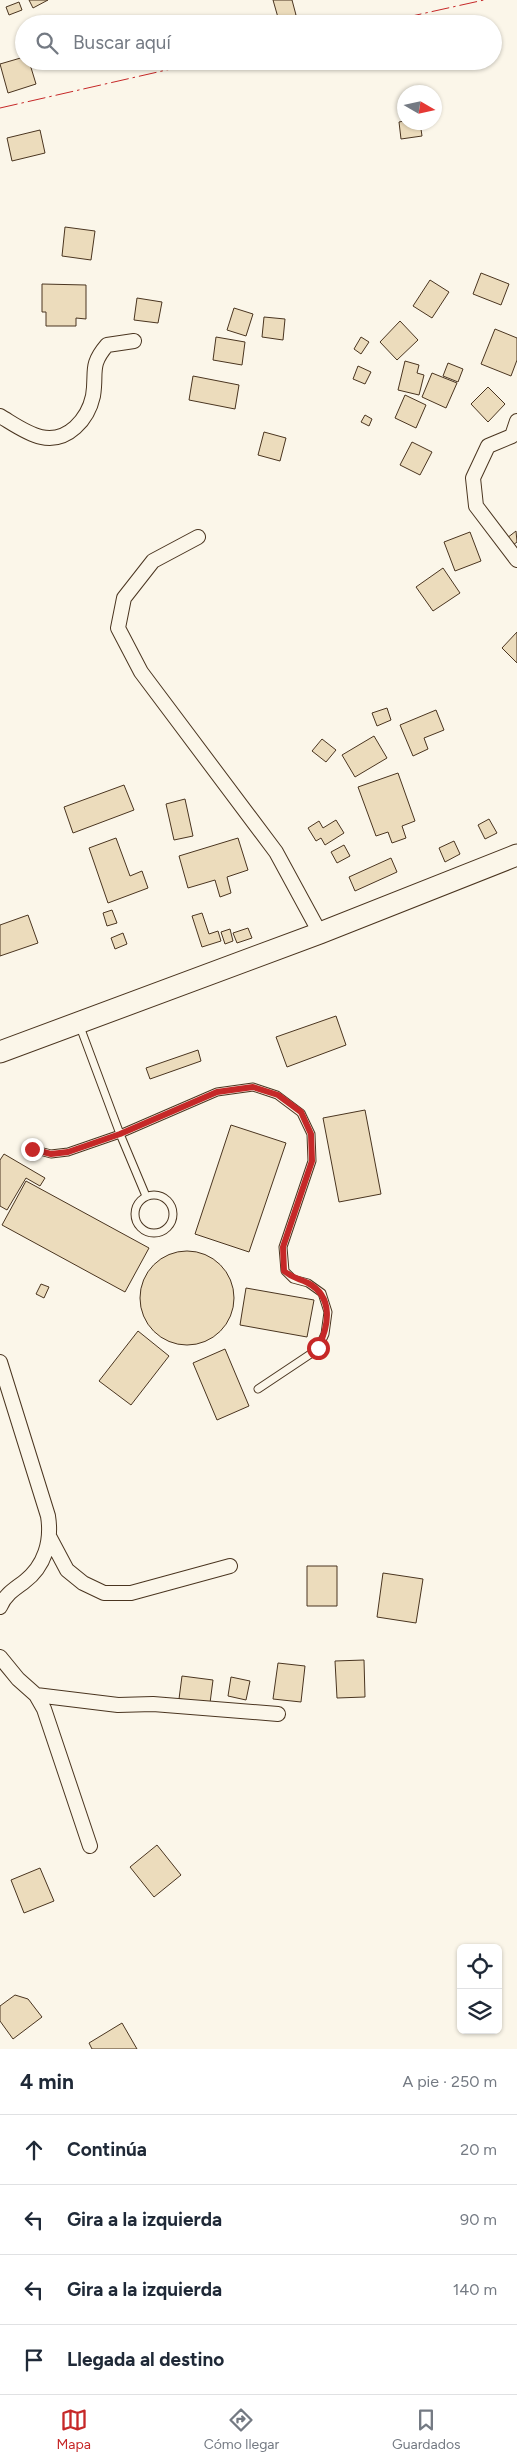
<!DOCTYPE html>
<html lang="es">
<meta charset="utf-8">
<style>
:root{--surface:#fff;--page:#f2f2f3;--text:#1f2937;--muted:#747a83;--line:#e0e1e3;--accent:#c62828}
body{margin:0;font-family:Figtree,sans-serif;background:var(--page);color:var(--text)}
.controls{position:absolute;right:15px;bottom:15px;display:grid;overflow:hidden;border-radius:8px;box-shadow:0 1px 4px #0004}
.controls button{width:45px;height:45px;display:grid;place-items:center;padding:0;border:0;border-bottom:1px solid var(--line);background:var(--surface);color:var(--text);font:25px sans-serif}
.compass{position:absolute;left:397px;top:85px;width:45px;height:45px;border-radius:50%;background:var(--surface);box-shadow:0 1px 4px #0004;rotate:99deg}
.stop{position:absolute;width:15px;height:15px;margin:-11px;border:4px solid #c62828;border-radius:50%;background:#fff}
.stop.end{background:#c62828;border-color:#fff;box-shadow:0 1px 5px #0008}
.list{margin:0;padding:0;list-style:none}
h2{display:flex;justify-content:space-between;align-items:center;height:65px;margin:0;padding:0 20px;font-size:21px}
h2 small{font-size:16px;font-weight:400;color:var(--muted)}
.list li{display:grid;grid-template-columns:32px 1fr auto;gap:15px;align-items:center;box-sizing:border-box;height:70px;padding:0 20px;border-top:1px solid var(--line)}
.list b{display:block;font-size:19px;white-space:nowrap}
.list em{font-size:16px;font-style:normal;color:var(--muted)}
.icon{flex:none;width:28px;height:28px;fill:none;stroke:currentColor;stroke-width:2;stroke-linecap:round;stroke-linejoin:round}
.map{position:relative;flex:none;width:517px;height:2049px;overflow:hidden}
.search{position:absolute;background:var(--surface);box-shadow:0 1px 4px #0004;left:15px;right:15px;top:15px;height:55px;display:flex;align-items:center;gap:12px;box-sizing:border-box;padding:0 18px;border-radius:28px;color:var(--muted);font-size:19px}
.sheet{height:345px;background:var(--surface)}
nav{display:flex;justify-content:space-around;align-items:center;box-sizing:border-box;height:70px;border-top:1px solid var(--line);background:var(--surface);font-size:14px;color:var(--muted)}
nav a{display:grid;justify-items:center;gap:2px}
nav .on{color:var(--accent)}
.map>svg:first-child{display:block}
.building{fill:#ecdcbc;stroke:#4a3520}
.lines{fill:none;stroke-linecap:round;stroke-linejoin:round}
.service-casing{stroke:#4a3520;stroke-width:9}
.minor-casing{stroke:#4a3520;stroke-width:16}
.primary-casing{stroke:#4a3520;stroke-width:23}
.service{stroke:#fbf6e9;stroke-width:7}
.minor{stroke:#fbf6e9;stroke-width:14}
.primary{stroke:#fbf6e9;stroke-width:21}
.power{stroke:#c62828;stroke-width:1;stroke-dasharray:18 4 2.5 4;stroke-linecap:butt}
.route{stroke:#c62828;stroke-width:6}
</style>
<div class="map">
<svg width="517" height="2049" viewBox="0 0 517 2049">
<rect width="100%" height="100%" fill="#fbf6e9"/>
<path class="building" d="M29,0H48L33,8Z
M273,0H292L296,15L279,21Z
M19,2L22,10L9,15L6,7Z
M24,57V61H29L36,84L8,93L0,64Z
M404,121L420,122L422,136L401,139L399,122Z
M40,130L45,153L12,161L7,138Z
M65,227L95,231L91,260L62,256Z
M481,273L509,284L501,305L473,294Z
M430,280L449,292L432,318L413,306Z
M42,284L86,285V319L76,318V326H46V312H42Z
M137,298L162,302L158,323L134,320Z
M234,308L253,314L246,336L227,330Z
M264,317L285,319L283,340L262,337Z
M400,321L418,340L397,360L380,342Z
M495,329L517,338V360L511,376L481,364Z
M216,337L245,342L242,365L213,360Z
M361,337L369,342L361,354L354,349Z
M405,361L419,365L417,373L424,375L419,395L398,390Z
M448,363L463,369L458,382L443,376Z
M358,366L371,372L365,384L353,379Z
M432,373L457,383L446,408L422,397Z
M193,376L239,385L235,409L189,400Z
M488,387L505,404L488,422L471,404Z
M405,395L426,405L416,428L395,418Z
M365,415L372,419L369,426L361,422Z
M264,432L286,438L280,461L258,455Z
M412,442L432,452L420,475L400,465Z
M516,531L517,542L513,545L507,538Z
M470,532L481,561L455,571L444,542Z
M443,568L460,593L433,611L416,587Z
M517,632V663L502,648Z
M387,708L391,720L377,726L372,713Z
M436,710L444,730L424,738L428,749L413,756L400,725Z
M374,736L387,758L355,777L342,755Z
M322,739L336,750L326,762L312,751Z
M398,773L415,821L402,826L406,838L392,843L388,832L376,836L358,787Z
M124,785L134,810L73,833L64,807Z
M185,799L193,836L174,840L166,804Z
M489,819L497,833L485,839L478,825Z
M336,820L344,833L325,845L321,838L316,841L308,828L319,821L323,828Z
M116,838L130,876L142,871L148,888L108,903L89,848Z
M238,838L248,870L227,877L231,893L220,897L215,880L188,888L179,856Z
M454,841L460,854L445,862L439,848Z
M344,845L350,856L337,863L331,852Z
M391,858L397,872L355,891L349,877Z
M112,910L117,923L107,926L103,913Z
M202,913L209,934L218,931L221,941L202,947L192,916Z
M28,915L38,943L0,956V925Z
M248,928L252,938L237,943L233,933Z
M230,929L233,941L225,944L221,932Z
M123,933L127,944L115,949L111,938Z
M336,1016L346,1045L287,1067L276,1037Z
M198,1050L201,1061L150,1079L146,1068Z
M365,1110L381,1194L339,1202L323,1118Z
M231,1125L286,1143L249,1252L195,1234Z
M4,1154L45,1178L40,1186L26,1178L7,1210L0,1206V1160Z
M26,1181L149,1248L125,1292L2,1225Z
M140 1298a47 47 0 1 1 94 0a47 47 0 1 1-94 0Z
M41,1284L49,1287L44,1298L36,1294Z
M246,1288L314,1300L307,1337L240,1325Z
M138,1331L169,1356L131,1405L99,1381Z
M225,1349L249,1406L217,1420L193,1363Z
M307,1566H337V1606H307Z
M383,1573L423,1579L416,1623L377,1617Z
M364,1660L365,1697L337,1698L335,1661Z
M278,1663L305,1666L301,1702L273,1699Z
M182,1676L213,1680L210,1703L179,1699Z
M231,1677L250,1681L246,1700L228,1696Z
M157,1845L181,1875L154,1897L130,1867Z
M40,1868L54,1901L24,1913L11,1880Z
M15,1995L28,1999L42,2017L13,2039L0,2021V2006Z
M122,2023L137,2049H92L89,2043Z"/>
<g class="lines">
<g class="service-casing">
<path id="service" d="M79,1024L120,1134L146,1196
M32,1149L51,1154L68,1152L120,1134L217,1092L253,1087L277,1095L301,1113L311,1134L312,1161L283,1247L285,1271L293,1279L308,1283L322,1293L328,1312L325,1334L318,1349L258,1389
M135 1214a19 19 0 1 1 38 0a19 19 0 1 1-38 0Z"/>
</g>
<g class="minor-casing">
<path id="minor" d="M0,416C12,423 27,434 41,437C68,443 88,419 93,396C97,372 89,366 107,345L134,341
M517,421L512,436L488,446L473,478L476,506L517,560
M198,537L153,561L124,598L118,628L141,672L276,852L320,933
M0,1362L48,1516C52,1541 45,1566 24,1582C14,1589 5,1595 0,1607
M50,1538L67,1570L83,1583L104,1593H131L230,1566
M0,1657L18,1679L36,1695L44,1709L90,1846
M36,1695L118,1705L153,1704L278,1714"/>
</g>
<g class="primary-casing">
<path id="primary" d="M0,1052L320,933L517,855"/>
</g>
<use href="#service" class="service"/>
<use href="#minor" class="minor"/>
<use href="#primary" class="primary"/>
<path class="power" d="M376,24L484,0
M0,108L206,61"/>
</g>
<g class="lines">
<path class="route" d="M32,1149L51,1154L68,1152L120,1134L217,1092L253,1087L278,1095L301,1112L311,1134L312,1161L283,1247L284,1271C294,1279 298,1278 308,1283C334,1297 329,1326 318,1348"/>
</g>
</svg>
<div class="controls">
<button><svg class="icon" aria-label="locate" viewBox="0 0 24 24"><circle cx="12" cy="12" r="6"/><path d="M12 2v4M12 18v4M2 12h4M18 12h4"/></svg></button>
<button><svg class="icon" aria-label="layers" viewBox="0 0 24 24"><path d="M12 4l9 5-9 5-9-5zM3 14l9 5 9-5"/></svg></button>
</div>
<svg class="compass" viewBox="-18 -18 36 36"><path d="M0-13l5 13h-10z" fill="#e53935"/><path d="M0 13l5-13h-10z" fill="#747a83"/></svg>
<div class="stop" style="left:318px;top:1348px"></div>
<div class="stop end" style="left:32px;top:1149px"></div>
<div class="search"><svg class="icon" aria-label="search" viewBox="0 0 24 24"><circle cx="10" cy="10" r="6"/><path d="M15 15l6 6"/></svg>Buscar aquí</div>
</div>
<section class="sheet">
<h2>4 min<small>A pie · 250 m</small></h2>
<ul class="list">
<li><svg class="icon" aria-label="ahead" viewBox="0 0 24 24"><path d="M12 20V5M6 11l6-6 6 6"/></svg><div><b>Continúa</b></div><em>20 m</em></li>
<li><svg class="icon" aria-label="left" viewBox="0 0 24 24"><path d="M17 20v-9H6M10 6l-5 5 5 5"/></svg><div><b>Gira a la izquierda</b></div><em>90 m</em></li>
<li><svg class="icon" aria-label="left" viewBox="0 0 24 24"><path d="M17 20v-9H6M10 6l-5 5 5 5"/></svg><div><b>Gira a la izquierda</b></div><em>140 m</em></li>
<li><svg class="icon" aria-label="arrive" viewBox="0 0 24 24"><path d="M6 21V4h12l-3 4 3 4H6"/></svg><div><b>Llegada al destino</b></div></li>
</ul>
</section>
<nav>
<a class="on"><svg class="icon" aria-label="map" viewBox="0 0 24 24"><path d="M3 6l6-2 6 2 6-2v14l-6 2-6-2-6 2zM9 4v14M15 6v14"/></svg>Mapa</a>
<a><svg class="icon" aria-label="directions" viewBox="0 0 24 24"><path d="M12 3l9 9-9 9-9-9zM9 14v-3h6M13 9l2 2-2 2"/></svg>Cómo llegar</a>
<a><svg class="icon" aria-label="saved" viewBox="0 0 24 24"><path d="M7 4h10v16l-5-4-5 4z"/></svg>Guardados</a>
</nav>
